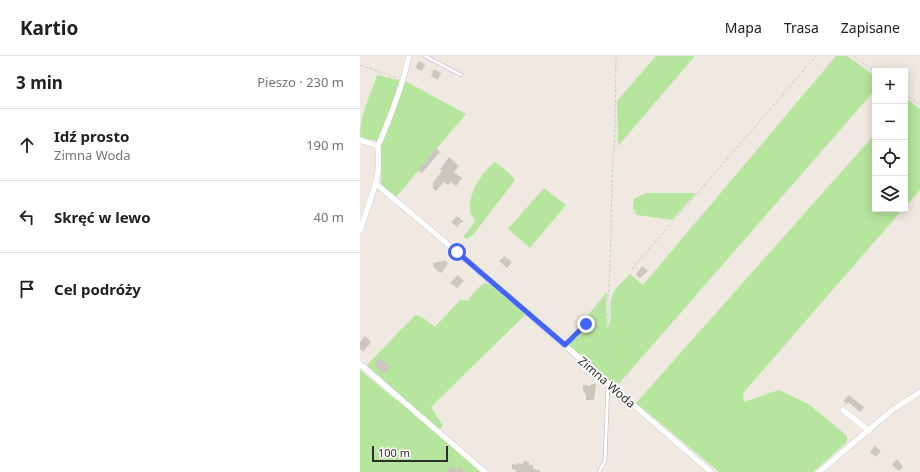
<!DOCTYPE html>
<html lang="pl">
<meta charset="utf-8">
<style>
:root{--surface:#fff;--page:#f2f2f2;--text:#202124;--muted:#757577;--line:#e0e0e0}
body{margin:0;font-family:"Noto Sans",sans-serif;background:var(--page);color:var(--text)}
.controls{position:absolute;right:12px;top:12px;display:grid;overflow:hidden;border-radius:0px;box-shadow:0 2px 10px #0003}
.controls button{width:36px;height:36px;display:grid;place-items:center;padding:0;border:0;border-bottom:1px solid var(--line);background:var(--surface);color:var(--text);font:20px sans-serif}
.scale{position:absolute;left:12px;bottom:10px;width:76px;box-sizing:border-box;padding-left:4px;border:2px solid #2e2e2e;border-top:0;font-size:11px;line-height:14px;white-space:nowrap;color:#2e2e2e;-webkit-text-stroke:3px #fff;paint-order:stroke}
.stop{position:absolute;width:12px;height:12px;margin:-9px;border:3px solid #4264fb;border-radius:50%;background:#fff}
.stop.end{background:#4264fb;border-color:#fff;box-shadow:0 1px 4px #0008}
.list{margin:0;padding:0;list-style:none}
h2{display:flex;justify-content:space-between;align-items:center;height:52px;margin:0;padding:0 16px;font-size:17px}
h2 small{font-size:13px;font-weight:400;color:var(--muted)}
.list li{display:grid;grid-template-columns:26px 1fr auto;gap:12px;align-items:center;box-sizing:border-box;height:72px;padding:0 16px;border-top:1px solid var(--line)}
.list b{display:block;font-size:15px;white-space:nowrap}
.list p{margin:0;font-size:13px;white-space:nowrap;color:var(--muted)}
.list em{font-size:13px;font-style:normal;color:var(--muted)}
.icon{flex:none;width:22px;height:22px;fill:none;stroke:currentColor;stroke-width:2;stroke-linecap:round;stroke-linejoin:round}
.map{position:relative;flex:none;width:560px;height:416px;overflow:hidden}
header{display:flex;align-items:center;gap:24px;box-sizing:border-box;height:56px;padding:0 20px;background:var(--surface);border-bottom:1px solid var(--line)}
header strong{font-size:19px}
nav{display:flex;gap:22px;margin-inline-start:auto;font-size:14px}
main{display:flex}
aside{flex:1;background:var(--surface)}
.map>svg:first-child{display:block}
.green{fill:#b6e59e}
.building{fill:#cbc7bf}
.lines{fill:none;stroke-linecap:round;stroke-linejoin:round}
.lane-casing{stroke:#b4b7c1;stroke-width:4}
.street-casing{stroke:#b4b7c1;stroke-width:6}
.path{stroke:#c9c9c9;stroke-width:1;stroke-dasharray:3 2;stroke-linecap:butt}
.lane{stroke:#fff;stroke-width:3}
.street{stroke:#fff;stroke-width:5.5}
.route{stroke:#4264fb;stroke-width:5}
.labels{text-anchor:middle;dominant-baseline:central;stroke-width:3.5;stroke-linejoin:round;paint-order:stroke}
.street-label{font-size:12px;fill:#2e2e2e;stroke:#fff}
</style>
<header>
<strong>Kartio</strong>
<nav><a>Mapa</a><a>Trasa</a><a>Zapisane</a></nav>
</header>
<main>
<aside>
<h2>3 min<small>Pieszo · 230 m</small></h2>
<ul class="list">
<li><svg class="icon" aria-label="ahead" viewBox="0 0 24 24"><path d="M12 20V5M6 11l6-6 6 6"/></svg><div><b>Idź prosto</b><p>Zimna Woda</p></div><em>190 m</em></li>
<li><svg class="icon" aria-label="left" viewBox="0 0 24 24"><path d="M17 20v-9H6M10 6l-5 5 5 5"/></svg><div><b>Skręć w lewo</b></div><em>40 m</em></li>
<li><svg class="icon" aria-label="arrive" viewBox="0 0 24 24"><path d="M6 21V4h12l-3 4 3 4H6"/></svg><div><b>Cel podróży</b></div></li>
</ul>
</aside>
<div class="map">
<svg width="560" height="416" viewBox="0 0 560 416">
<rect width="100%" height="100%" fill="#efe9e1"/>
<path class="green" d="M296,0H335L258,90L257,45Z
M476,0H487L515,20V34L256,331L210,290V286L220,277L219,270L247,236L246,246L247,273C254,264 248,251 252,241C254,232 264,225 270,218L283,229Z
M17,19L47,26L106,58L37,140H34L21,128V93L17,85L0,81C0,57 10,41 17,19Z
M547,43L560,53V134L545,151V45Z
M515,78V153H543L383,337L384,346L419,334L450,349L487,380V386L453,416H359L276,347Z
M135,106L148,116L155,124L113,179L107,183L103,181L115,166C114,162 110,158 110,154C109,136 121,117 135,106Z
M184,132L206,149L170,192L148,173Z
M286,137H336L312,164L277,159L273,152L274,143Z
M124,227L130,228L166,258L71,351L83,370L79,374L7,309L55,259L62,261L75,271L100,244L108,245L115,235Z
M0,314L36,344L37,343L122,416H0Z"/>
<path class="building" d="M59,5L65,8L62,15L55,12Z
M74,13L81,17L78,24L71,20Z
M76,92L80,96L62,117L58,114Z
M89,101L99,110L94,116L102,122L96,130L91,126L88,129L84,126L76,135L72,131L74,130L72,128L82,115L80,113Z
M97,160L104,166H101L97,171L91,166Z
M144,200L152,206L147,212L139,205Z
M85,204L88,208L81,217L74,212L73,207L83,205Z
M282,210L288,215L280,222L276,219Z
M98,219L104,225L97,232L90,227Z
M5,280L11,286L3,296L0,293V286Z
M20,302L31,311L25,318L14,309Z
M231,328H236L234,344H226V338L223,335V329L231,330Z
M489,339L504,351L500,356L488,346L487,348L483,345Z
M515,390L521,395L516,401L510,396Z
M537,403L543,411L539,415L532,409Z
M164,405L169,406V409H173V413L180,414V416H156V414L152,413V408L157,409V407L163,408Z
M92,409L97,414L100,411L106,416H86Z"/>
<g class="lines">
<g class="lane-casing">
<path id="lane" d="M65,0L101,19
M239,416L245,405L248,327"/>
</g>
<g class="street-casing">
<path id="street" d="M0,84L18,90C18,98 19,106 18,115C15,135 6,155 0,175
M18,90C31,60 42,31 49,0
M15,127L97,196L351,416
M0,308L125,416
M483,354L509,375
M459,416L531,355L560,336"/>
</g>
<path class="path" d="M494,0L515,16
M0,9L34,21H37
M545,38L560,49
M272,213L456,0
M208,286L226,268L248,241L250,216L252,125L255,74L256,0
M248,320V242"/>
<use href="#lane" class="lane"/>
<use href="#street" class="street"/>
</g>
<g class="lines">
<path class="route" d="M97,196L205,289L226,268"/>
</g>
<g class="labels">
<g class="street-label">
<text transform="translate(247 326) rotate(41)">Zimna Woda</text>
</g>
</g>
</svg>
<div class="controls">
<button>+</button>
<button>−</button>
<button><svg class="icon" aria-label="locate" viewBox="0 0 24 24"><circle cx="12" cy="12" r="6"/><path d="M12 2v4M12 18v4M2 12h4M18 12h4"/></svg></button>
<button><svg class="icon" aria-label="layers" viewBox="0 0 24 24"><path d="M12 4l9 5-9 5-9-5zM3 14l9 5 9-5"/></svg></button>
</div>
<div class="scale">100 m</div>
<div class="stop" style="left:97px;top:196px"></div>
<div class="stop end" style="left:226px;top:268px"></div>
</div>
</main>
